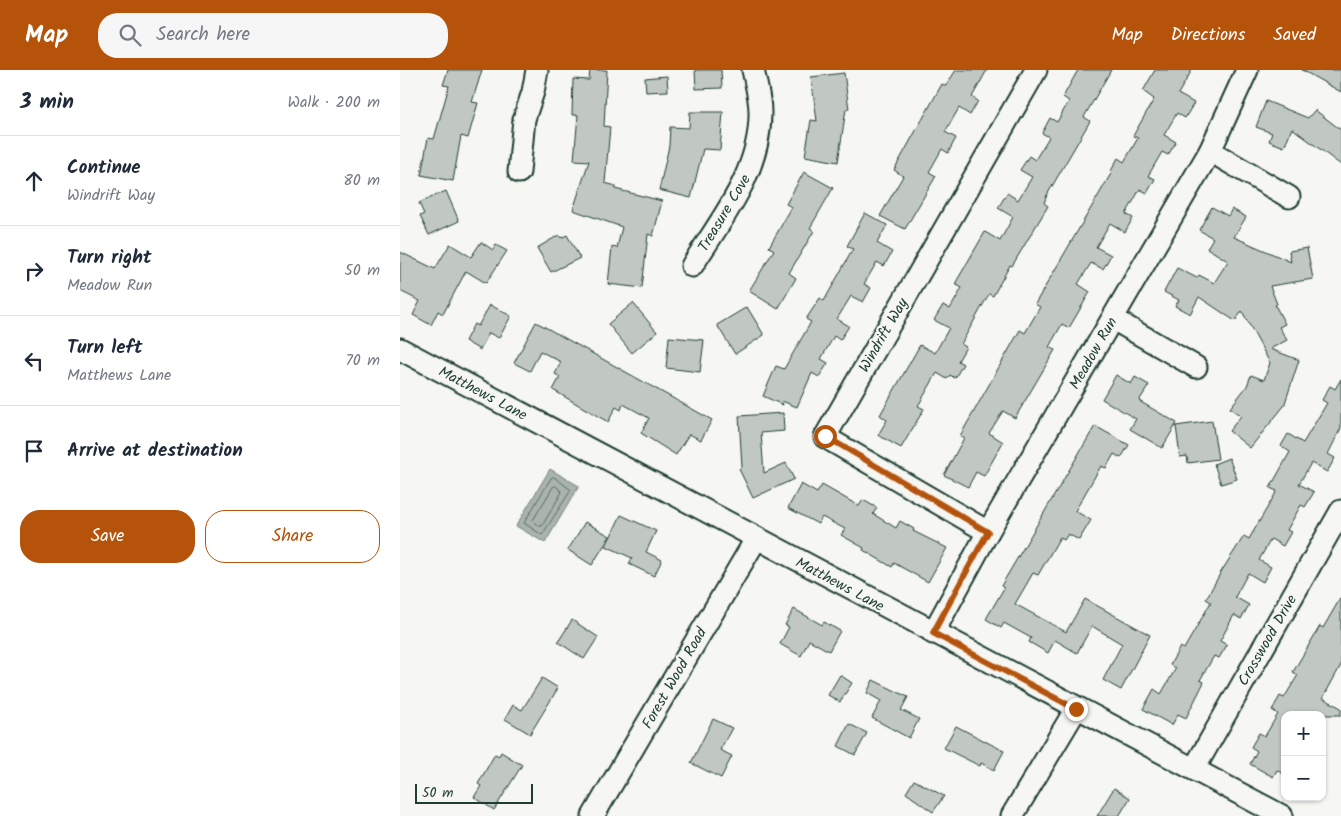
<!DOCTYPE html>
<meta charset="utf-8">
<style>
:root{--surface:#fff;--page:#f6f6f7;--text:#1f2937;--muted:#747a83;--line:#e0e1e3;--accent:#b45309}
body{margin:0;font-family:Kalam,sans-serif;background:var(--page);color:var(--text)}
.controls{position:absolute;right:15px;bottom:15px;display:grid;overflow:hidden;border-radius:10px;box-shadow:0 1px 4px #0004}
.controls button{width:45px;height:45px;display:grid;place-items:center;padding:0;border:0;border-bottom:1px solid var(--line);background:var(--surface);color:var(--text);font:25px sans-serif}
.scale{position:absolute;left:15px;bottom:12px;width:118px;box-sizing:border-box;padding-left:5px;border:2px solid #1f3d34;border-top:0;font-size:14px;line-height:18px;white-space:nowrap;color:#1f3d34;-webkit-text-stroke:4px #f6f6f2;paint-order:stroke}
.stop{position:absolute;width:15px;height:15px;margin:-11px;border:4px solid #b45309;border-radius:50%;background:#fff}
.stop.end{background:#b45309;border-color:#fff;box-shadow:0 1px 5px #0008}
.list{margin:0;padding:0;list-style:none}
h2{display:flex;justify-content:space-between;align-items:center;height:65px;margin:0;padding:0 20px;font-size:21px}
h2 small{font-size:16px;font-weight:400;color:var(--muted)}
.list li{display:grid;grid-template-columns:32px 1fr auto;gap:15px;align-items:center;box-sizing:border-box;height:90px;padding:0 20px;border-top:1px solid var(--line)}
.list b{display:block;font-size:19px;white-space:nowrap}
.list p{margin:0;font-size:16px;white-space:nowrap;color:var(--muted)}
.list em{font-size:16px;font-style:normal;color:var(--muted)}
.actions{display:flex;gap:10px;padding:15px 20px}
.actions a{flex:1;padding:11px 0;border:1px solid var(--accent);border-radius:20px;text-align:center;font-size:18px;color:var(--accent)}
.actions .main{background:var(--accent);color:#fff}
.icon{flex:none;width:28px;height:28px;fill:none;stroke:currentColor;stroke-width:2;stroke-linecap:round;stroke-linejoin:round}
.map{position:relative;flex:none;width:941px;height:746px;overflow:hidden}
header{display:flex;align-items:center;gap:30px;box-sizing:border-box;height:70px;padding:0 25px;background:var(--accent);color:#fff}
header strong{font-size:24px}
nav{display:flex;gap:28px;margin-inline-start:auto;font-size:18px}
.search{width:350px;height:45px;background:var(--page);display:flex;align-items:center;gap:12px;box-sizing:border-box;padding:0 18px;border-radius:20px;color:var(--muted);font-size:19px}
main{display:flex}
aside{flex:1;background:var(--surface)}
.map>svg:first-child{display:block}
.water{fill:#aab3ae;stroke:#72847d}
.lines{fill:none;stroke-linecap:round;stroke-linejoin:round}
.shore{stroke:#576c65;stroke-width:1}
.building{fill:#c1c8c3;stroke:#1f3d34}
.minor-casing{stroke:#1f3d34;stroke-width:25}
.minor{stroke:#f6f6f2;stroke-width:21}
.route{stroke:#b45309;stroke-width:6}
.labels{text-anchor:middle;stroke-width:4.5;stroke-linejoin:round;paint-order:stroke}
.street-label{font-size:15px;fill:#1f3d34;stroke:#f6f6f2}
</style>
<header>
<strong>Map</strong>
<div class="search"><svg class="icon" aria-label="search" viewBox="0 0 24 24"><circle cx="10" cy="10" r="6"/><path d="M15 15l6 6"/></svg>Search here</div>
<nav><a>Map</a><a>Directions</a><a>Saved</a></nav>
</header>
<main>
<aside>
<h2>3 min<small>Walk · 200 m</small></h2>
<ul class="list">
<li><svg class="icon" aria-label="ahead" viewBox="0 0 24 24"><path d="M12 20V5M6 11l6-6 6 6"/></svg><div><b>Continue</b><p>Windrift Way</p></div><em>80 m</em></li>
<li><svg class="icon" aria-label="right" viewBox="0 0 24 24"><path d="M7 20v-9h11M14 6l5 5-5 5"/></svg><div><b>Turn right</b><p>Meadow Run</p></div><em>50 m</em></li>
<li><svg class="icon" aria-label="left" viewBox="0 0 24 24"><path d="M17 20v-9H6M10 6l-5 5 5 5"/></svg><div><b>Turn left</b><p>Matthews Lane</p></div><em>70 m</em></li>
<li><svg class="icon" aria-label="arrive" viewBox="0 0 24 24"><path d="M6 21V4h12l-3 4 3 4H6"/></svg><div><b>Arrive at destination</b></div></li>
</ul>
<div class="actions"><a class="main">Save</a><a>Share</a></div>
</aside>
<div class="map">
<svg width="941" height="746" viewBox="0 0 941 746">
<rect width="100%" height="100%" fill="#f6f6f2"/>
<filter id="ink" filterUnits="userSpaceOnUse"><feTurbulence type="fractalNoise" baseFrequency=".02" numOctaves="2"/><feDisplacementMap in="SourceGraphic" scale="10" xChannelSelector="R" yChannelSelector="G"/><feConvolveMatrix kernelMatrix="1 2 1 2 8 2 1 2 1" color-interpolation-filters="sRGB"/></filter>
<g filter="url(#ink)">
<polygon class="water" points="150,399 179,416 145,473 116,456"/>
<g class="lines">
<g class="shore">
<polygon points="154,407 171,420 142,465 124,453 151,408"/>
<polygon points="156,416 162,422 142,456 139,456 133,450 153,417"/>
</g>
</g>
<g class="building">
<polygon points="48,0 82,0 72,32 78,33 68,68 61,66 53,111 21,105 28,68 34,69 49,16 43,15"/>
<polygon points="190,0 207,0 204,56 210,57 205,113 216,116 215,119 262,131 253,166 248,164 242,218 208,214 212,177 217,178 222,157 173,140 189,91 174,90 178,45 172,45 173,9 189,10"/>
<polygon points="295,0 321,0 322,18 296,19"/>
<polygon points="556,0 587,0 572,27 578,31 570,45 559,38 545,62 556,68 548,83 542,79 529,102 536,106 505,159 480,146 503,106 494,100 542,14 546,16"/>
<polygon points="678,0 711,0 684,47 690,51 647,125 644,133 648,136 612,196 610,195 593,226 589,224 561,274 566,277 558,291 563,294 555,308 550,305 547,309 537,303 518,336 524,339 501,378 478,365 487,350 480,345 520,275 535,283 549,258 534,250 543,235 550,239 562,218 555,214 585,162 600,171 613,147 598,138 607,123 618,130 632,107 620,100 629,86 635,90 649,67 642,63 650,48 657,52 669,31 663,27"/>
<polygon points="755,0 792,0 778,24 794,33 785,48 777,43 764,65 776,72 768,85 762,82 748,106 755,109 747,123 740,119 726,144 733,148 725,162 710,153 696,177 711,185 703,199 691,193 678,214 690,222 669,258 662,254 649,277 655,280 615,348 603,341 589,363 603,372 584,406 576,402 568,417 544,405 564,368 560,366 620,260 625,263 640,237 635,234 712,102 711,101 718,88 724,92 738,68 733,66 754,29 743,21"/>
<polygon points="902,0 941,0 941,22"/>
<polygon points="444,3 449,39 446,39 438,92 405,86 411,50 417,51 411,7"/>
<polygon points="267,6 268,21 246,22 245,8"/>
<polygon points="866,31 908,48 915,40 941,60 941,95 892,58 884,77 869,71 872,63 856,57"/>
<polygon points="290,42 323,42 320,80 303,79 291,128 259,120 269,76 270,57 289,58"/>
<polygon points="404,102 433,118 410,158 414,161 389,203 396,208 378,239 349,221 374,180 369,177 392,137 386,134"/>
<polygon points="46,121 59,151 29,165 20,146 24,144 19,133"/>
<polygon points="812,137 828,146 832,139 846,147 834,167 891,192 889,181 907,178 913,209 870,216 877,234 875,235 885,254 879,257 887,270 870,279 899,290 884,336 850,378 829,361 841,346 830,338 847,316 851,305 864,310 870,293 842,241 835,251 799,227 790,244 775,236 779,230 764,222 777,198 797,208 799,205 814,213 828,191 807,178 813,168 799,160"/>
<polygon points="465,143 487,155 477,173 492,182 484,196 477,192 464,214 471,218 463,232 451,226 437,249 449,256 440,270 434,266 421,289 428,293 419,307 412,303 397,337 382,331 383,335 363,326 376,296 384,299 411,252 406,249 420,228 424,231 453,179 447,176"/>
<polygon points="159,165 161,168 167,165 180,188 151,202 137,178"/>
<polygon points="81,172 93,180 96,175 107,181 86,213 66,201 43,244 38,241 31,255 13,245 20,231 0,221 0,182 35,199 50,174 71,187"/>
<polygon points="233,233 257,262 232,283 208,254"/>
<polygon points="90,235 111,246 99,268 89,263 80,280 65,271 74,254 78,256"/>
<polygon points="347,237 364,265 335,284 317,255"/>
<polygon points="136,252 312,350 301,370 289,364 276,385 241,363 249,348 223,334 221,340 216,337 208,352 153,320 160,307 155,304 161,292 140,281 130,301 114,293"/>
<polygon points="269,267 304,270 300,302 266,298"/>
<polygon points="716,305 731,314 735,307 749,315 739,331 777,353 762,378 730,359 736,349 702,329"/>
<polygon points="941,309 941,358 928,384 935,388 927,402 911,393 899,414 914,422 905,437 901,435 887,460 891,462 883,476 871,469 859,490 871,497 863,512 848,503 835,527 849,535 841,549 834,545 820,571 827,575 819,588 814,586 800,610 804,612 786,648 778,644 772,655 743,639 754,619 761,624 776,598 770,595 780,577 784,579 811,532 806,529 821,502 844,466 849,469 877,421 870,418 890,382 881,376 888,364 903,373 927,333 922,330 930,316 935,319"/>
<polygon points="383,343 384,361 361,363 364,403 386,393 394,409 353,428 339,399 342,397 339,346"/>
<polygon points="812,351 818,389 788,393 787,386 780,387 776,356"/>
<polygon points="695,356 729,375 721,388 714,384 706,398 701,396 675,441 691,450 679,470 668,464 664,470 660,467 638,505 633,503 615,534 666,562 685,529 750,565 721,620 703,610 722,574 692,556 677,583 655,570 648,583 629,572 631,568 604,553 601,558 586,549 604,518 601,516"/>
<polygon points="829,388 837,409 821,414 814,394"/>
<polygon points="401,414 417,423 422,415 459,436 463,430 477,438 473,444 496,458 500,451 514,459 513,461 547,478 528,512 494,493 492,497 463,480 464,478 441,465 445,459 422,447 418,454 388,438"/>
<polygon points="221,445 256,461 246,482 262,490 254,506 229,494 232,488 206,476"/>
<polygon points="185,452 210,466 192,495 168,480"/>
<polygon points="941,527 941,595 923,628 941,638 941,645 885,645 885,705 877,700 873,707 850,694 857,681 851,677 859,663 865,666 878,644 872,640 880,626 884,628 898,605 893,602 920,556 923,558"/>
<polygon points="394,539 422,555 424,552 440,561 429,581 409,570 401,586 380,574 389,557 385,555"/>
<polygon points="172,550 198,567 184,589 158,572"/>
<polygon points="440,605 452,613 440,632 428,625"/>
<polygon points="142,608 158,618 130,664 105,649 113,635 122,640"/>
<polygon points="473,610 508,627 501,640 519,649 509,668 472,648 481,631 467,623"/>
<polygon points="313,649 332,658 320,680 332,686 321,708 291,693"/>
<polygon points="449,654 467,663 455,685 438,676"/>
<polygon points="556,656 604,681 594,700 581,693 580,696 544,678"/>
<polygon points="101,682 122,695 94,740 74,727 81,716 78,714 95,684 99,686"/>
<polygon points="514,710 544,726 533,742 506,723"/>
<polygon points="714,718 730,728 719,746 697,746"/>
</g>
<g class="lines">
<g class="minor-casing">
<g id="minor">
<polyline points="810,81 889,127"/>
<polyline points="119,102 124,49 133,22 137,0"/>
<path d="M292,196c30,-48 69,-95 68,-154 0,-14 -4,-28 -7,-42"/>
<polyline points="713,249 796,297"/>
<polyline points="0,279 882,746"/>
<polyline points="588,462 425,367 636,0"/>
<polyline points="533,563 588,462 810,81 847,0"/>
<polyline points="794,699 941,441"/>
<polyline points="193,746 356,469"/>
<polyline points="612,746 676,639"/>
</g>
</g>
<use href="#minor" class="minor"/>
</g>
</g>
<g class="lines" filter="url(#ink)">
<polyline class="route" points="425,366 588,462 533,563 676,639"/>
</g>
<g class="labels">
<g class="street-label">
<text transform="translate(324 143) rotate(-59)" y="5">Treasure Cove</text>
<text transform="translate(483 265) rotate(-60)" y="5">Windrift Way</text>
<text transform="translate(693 283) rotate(-60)" y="5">Meadow Run</text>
<text transform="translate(83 323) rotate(28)" y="5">Matthews Lane</text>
<text transform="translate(440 514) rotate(28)" y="5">Matthews Lane</text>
<text transform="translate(867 570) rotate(-60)" y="5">Crosswood Drive</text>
<text transform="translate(274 608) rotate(-60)" y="5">Forest Wood Road</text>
</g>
</g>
</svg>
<div class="controls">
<button>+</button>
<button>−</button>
</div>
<div class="scale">50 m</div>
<div class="stop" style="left:425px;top:366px"></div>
<div class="stop end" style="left:676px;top:639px"></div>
</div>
</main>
